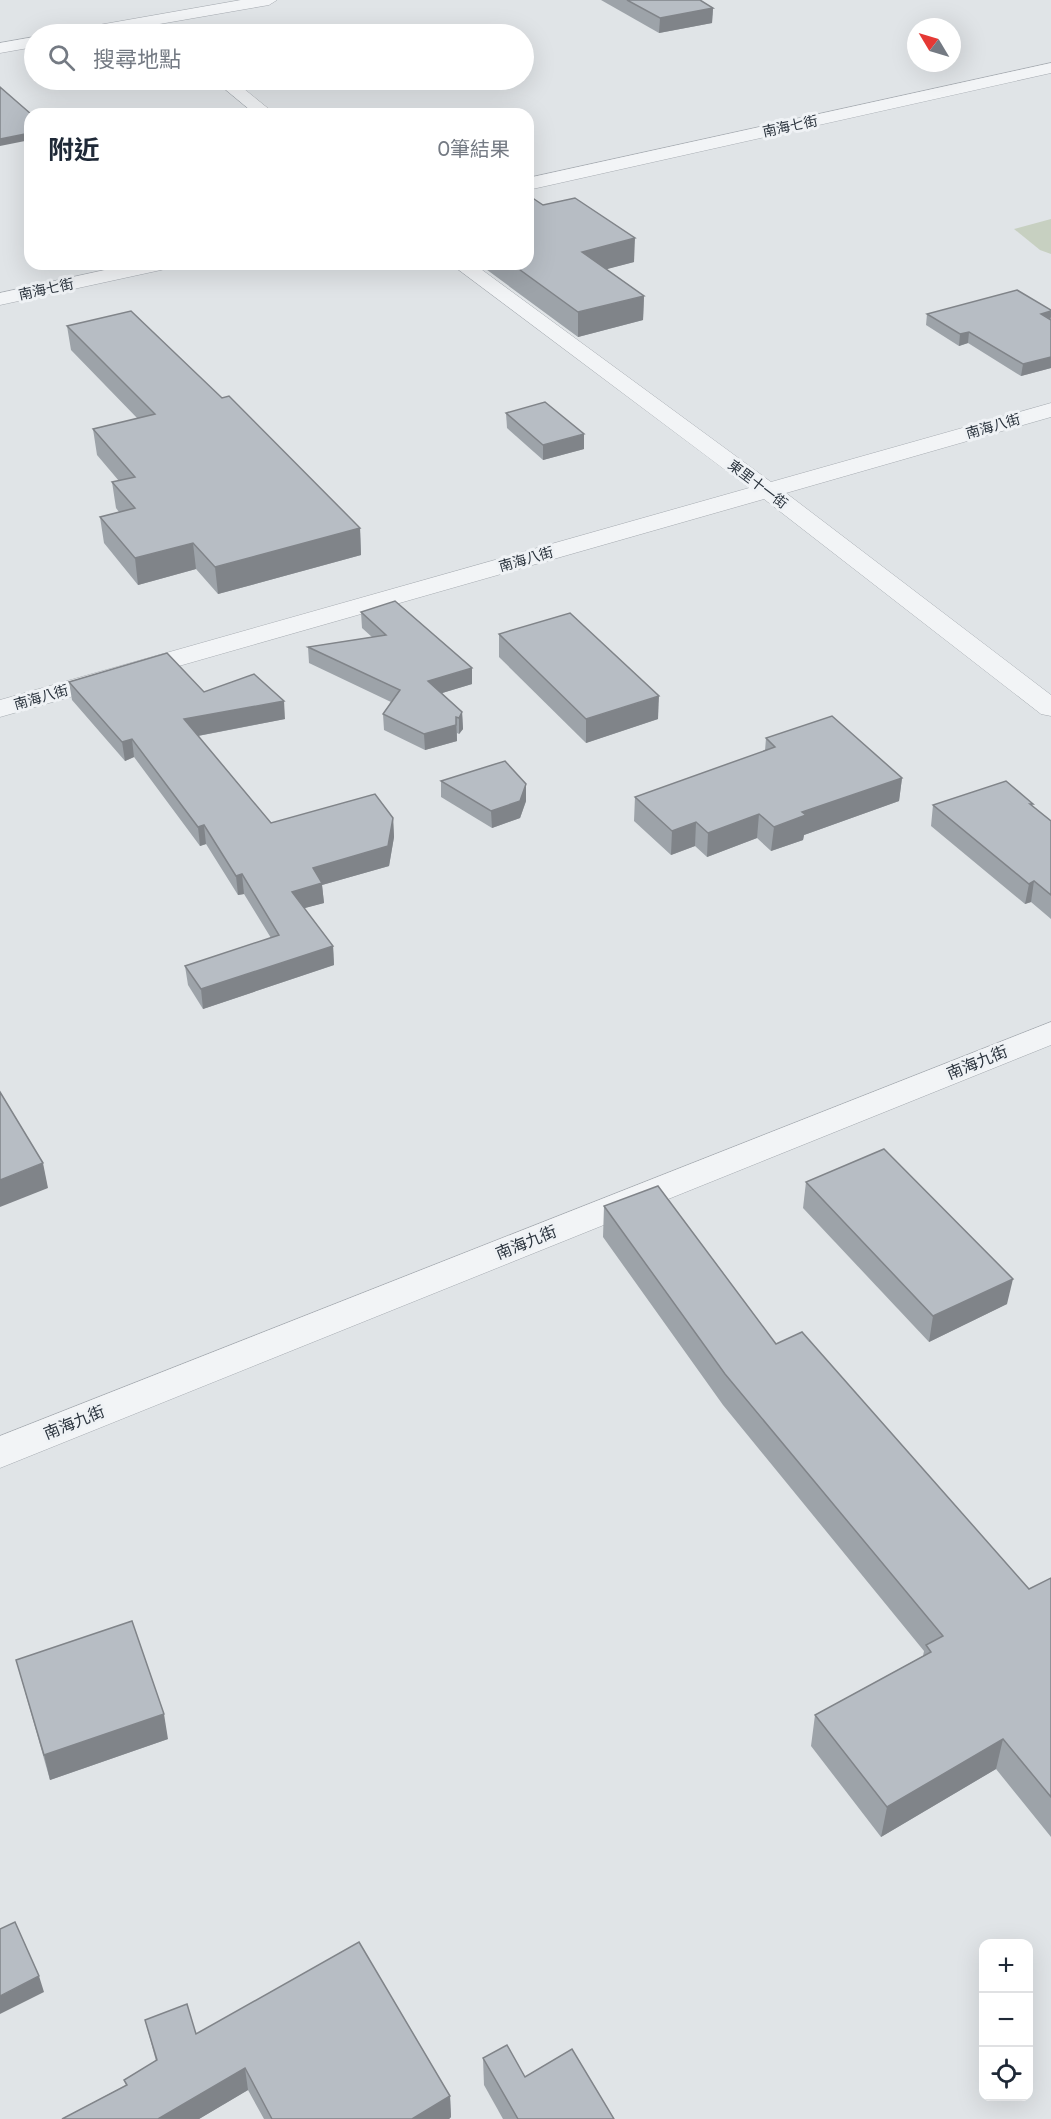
<!DOCTYPE html>
<html lang="zh-TW">
<meta charset="utf-8">
<style>
:root{--surface:#fff;--page:#f6f6f7;--text:#1f2937;--muted:#747a83;--line:#e0e1e3}
body{margin:0;font-family:"Varela Round","Noto Sans TC",sans-serif;background:var(--page);color:var(--text)}
.controls{position:absolute;right:18px;bottom:18px;display:grid;overflow:hidden;border-radius:12px;box-shadow:0 6px 24px #0002}
.controls button{width:54px;height:54px;display:grid;place-items:center;padding:0;border:0;border-bottom:2px solid var(--line);background:var(--surface);color:var(--text);font:30px sans-serif}
.compass{position:absolute;left:907px;top:18px;width:54px;height:54px;border-radius:50%;background:var(--surface);box-shadow:0 6px 24px #0002;rotate:308deg}
.list{margin:0;padding:0;list-style:none}
h2{display:flex;justify-content:space-between;align-items:center;height:78px;margin:0;padding:0 24px;font-size:26px}
h2 small{font-size:20px;font-weight:400;color:var(--muted)}
.icon{flex:none;width:33px;height:33px;fill:none;stroke:currentColor;stroke-width:2;stroke-linecap:round;stroke-linejoin:round}
.map{position:relative;flex:none;width:1051px;height:2119px;overflow:hidden}
.search{position:absolute;background:var(--surface);box-shadow:0 6px 24px #0002;left:24px;top:24px;width:510px;height:66px;display:flex;align-items:center;gap:15px;box-sizing:border-box;padding:0 21px;border-radius:33px;color:var(--muted);font-size:22px}
.panel{position:absolute;background:var(--surface);box-shadow:0 6px 24px #0002;left:24px;top:108px;width:510px;height:162px;border-radius:18px}
.map>svg:first-child{display:block}
.green{fill:#c7d0c1}
.lines{fill:none;stroke-linecap:round;stroke-linejoin:round}
.minor-casing{stroke:#a6abb1;stroke-width:1}
.minor{fill:#f2f4f6;fill-rule:evenodd}
.wall{fill:#9da3a9}
.shaded-wall{fill:#808489}
.building{fill:#b7bdc4;stroke:#808489;stroke-width:1.5}
.labels{text-anchor:middle;stroke-width:6;stroke-linejoin:round;paint-order:stroke}
.far-street-label{font-size:14px;fill:#2a333d;stroke:#eff2f5}
.street-label{font-size:16px;fill:#2a333d;stroke:#eff2f5}
</style>
<div class="map">
<svg width="1051" height="2119" viewBox="0 0 1051 2119">
<rect width="100%" height="100%" fill="#e0e4e7"/>
<polygon class="green" points="1051,219 1051,254 1040,250 1014,229"/>
<g class="lines">
<g class="minor-casing">
<g id="minor">
<polygon points="241,0 277,0 269,5 102,34 67,34 70,30 76,29"/>
<polygon points="34,37 34,47 0,53 0,43"/>
<polygon points="1051,63 1051,73 528,190 528,178"/>
<polygon points="214,80 233,80 275,114 255,114"/>
<polygon points="132,264 171,264 168,268 161,270 0,305 0,293"/>
<polygon points="451,264 474,264 771,482 1051,403 1051,417 786,493 1051,695 1051,716 1041,714 764,499 0,717 0,700 749,488"/>
<polygon points="1051,1022 1051,1045 0,1468 0,1436"/>
</g>
</g>
<use href="#minor" class="minor"/>
</g>
<g class="wall">
<polygon points="601,0 700,0 713,8 712,23 659,33"/>
<polygon points="543,205 634,262 606,269 644,296 643,320 578,337 479,264 528,264"/>
<polygon points="927,314 1051,320 1051,368 1021,376 968,343 959,346 926,325"/>
<polygon points="67,326 222,398 360,528 361,555 218,594 196,569 138,585 104,543 100,517 119,512 116,508 112,482 119,481 97,455 93,429 138,419 71,350"/>
<polygon points="506,413 584,449 543,460 507,428"/>
<polygon points="361,612 472,684 442,693 462,712 463,729 459,734 457,733 457,741 425,750 384,730 383,714 391,702 309,663 308,647 372,637 362,628"/>
<polygon points="499,634 658,719 586,743 499,657"/>
<polygon points="69,682 204,692 285,719 198,736 271,823 393,818 394,837 389,866 322,885 324,903 304,908 333,946 334,965 203,1009 188,985 185,966 271,938 244,894 238,895 206,844 200,846 134,757 125,761 72,700"/>
<polygon points="766,738 902,778 899,801 804,835 803,840 771,851 757,838 707,857 695,846 671,855 634,821 635,797 765,751"/>
<polygon points="441,781 526,801 520,818 492,828 441,797"/>
<polygon points="933,805 1032,806 1051,821 1051,919 1031,902 1025,904 931,826"/>
<polygon points="806,1182 1007,1304 929,1342 803,1208"/>
<polygon points="604,1206 776,1344 1029,1589 1051,1578 1051,1837 996,1769 881,1837 811,1746 815,1715 923,1656 924,1651 723,1405 603,1237"/>
<polygon points="16,1660 168,1739 50,1780"/>
<polygon points="145,2020 196,2034 450,2096 451,2117 449,2119 264,2119 248,2090 199,2119 62,2119 126,2085 124,2080 156,2061"/>
<polygon points="483,2058 525,2077 614,2119 503,2119 484,2085"/>
</g>
<g class="shaded-wall">
<polygon points="713,8 712,23 659,33 660,18"/>
<polygon points="30,133 30,140 0,146 0,139"/>
<polygon points="635,238 634,262 581,276 582,252"/>
<polygon points="644,296 643,320 578,337 578,312"/>
<polygon points="1051,311 1051,317 1050,322 1041,314"/>
<polygon points="969,332 968,343 959,346 960,334"/>
<polygon points="1051,357 1051,368 1021,376 1023,364"/>
<polygon points="584,434 584,449 543,460 543,445"/>
<polygon points="360,528 361,555 218,594 215,567"/>
<polygon points="193,543 196,569 138,585 135,558"/>
<polygon points="472,668 472,684 429,697 428,681"/>
<polygon points="659,696 658,719 586,743 586,719"/>
<polygon points="284,701 285,719 187,738 184,719"/>
<polygon points="462,712 463,729 459,734 459,718"/>
<polygon points="456,717 457,741 425,750 424,734"/>
<polygon points="132,739 134,757 125,761 122,742"/>
<polygon points="902,778 899,801 804,835 803,840 771,851 774,827 802,812"/>
<polygon points="526,784 526,801 520,818 492,828 491,811"/>
<polygon points="759,814 757,838 707,857 708,833"/>
<polygon points="393,818 394,837 389,866 322,885 324,903 294,911 292,892 313,868"/>
<polygon points="696,822 695,846 671,855 672,831"/>
<polygon points="204,825 206,844 200,846 198,827"/>
<polygon points="242,874 244,894 238,895 236,876"/>
<polygon points="1034,881 1031,902 1025,904 1029,884"/>
<polygon points="333,946 334,965 203,1009 201,989"/>
<polygon points="43,1163 48,1188 0,1207 0,1180"/>
<polygon points="1013,1279 1007,1304 929,1342 933,1316"/>
<polygon points="164,1714 168,1739 50,1780 44,1755"/>
<polygon points="1003,1739 996,1769 881,1837 887,1807"/>
<polygon points="39,1976 44,1992 0,2014 0,1996"/>
<polygon points="245,2068 248,2090 199,2119 158,2119"/>
<polygon points="450,2096 451,2117 449,2119 412,2119"/>
</g>
<g class="building">
<polygon points="627,0 700,0 713,8 660,18"/>
<polygon points="0,87 31,114 30,133 0,139"/>
<polygon points="575,198 635,238 582,252 644,296 578,312 512,264 528,264 528,201 534,199 543,205"/>
<polygon points="1017,290 1051,310 1051,311 1041,314 1051,320 1051,357 1023,364 969,332 960,334 927,314"/>
<polygon points="131,311 222,398 229,396 360,528 215,567 193,543 135,558 100,517 135,508 112,482 135,477 93,429 155,414 67,326"/>
<polygon points="545,402 584,434 543,445 506,413"/>
<polygon points="395,601 472,668 428,681 462,712 459,718 456,717 456,725 424,734 383,714 400,690 308,647 386,635 361,612"/>
<polygon points="570,613 659,696 586,719 499,634"/>
<polygon points="167,653 204,692 254,674 284,701 184,719 271,823 375,794 393,818 388,846 313,868 322,883 292,892 333,946 201,989 185,966 279,935 242,874 236,876 204,825 198,827 132,739 122,742 69,682"/>
<polygon points="832,716 902,778 802,812 806,815 774,827 759,814 708,833 696,822 672,831 635,797 775,747 766,738"/>
<polygon points="505,761 526,784 520,801 491,811 441,781"/>
<polygon points="1006,781 1033,804 1030,804 1051,821 1051,895 1034,881 1029,884 933,805"/>
<polygon points="0,1092 43,1163 0,1180"/>
<polygon points="884,1149 1013,1279 933,1316 806,1182"/>
<polygon points="658,1186 776,1344 802,1332 1029,1589 1051,1578 1051,1797 1003,1739 887,1807 815,1715 931,1652 926,1645 943,1636 725,1374 604,1206"/>
<polygon points="132,1621 164,1714 44,1755 16,1660"/>
<polygon points="15,1922 39,1976 0,1996 0,1929"/>
<polygon points="359,1942 450,2096 412,2119 272,2119 245,2068 158,2119 62,2119 127,2085 124,2080 157,2060 145,2020 187,2004 196,2034"/>
<polygon points="507,2045 525,2077 572,2049 614,2119 518,2119 483,2058"/>
</g>
<g class="labels">
<g class="far-street-label">
<text transform="translate(790 126) rotate(-12)" y="5">南海七街</text>
<text transform="translate(46 289) rotate(-12)" y="5">南海七街</text>
<text transform="translate(993 426) rotate(-16)" y="5">南海八街</text>
<text transform="translate(758 484) rotate(37)" y="5">東里十一街</text>
<text transform="translate(526 559) rotate(-16)" y="5">南海八街</text>
<text transform="translate(41 697) rotate(-16)" y="5">南海八街</text>
</g>
<g class="street-label">
<text transform="translate(977 1062) rotate(-22)" y="6">南海九街</text>
<text transform="translate(526 1242) rotate(-22)" y="6">南海九街</text>
<text transform="translate(74 1422) rotate(-22)" y="6">南海九街</text>
</g>
</g>
</svg>
<div class="controls">
<button>+</button>
<button>−</button>
<button><svg class="icon" aria-label="locate" viewBox="0 0 24 24"><circle cx="12" cy="12" r="6"/><path d="M12 2v4M12 18v4M2 12h4M18 12h4"/></svg></button>
</div>
<svg class="compass" viewBox="-18 -18 36 36"><path d="M0-13l5 13h-10z" fill="#e53935"/><path d="M0 13l5-13h-10z" fill="#747a83"/></svg>
<div class="search"><svg class="icon" aria-label="search" viewBox="0 0 24 24"><circle cx="10" cy="10" r="6"/><path d="M15 15l6 6"/></svg>搜尋地點</div>
<section class="panel">
<h2>附近<small>0筆結果</small></h2>
<ul class="list">
</ul>
</section>
</div>
